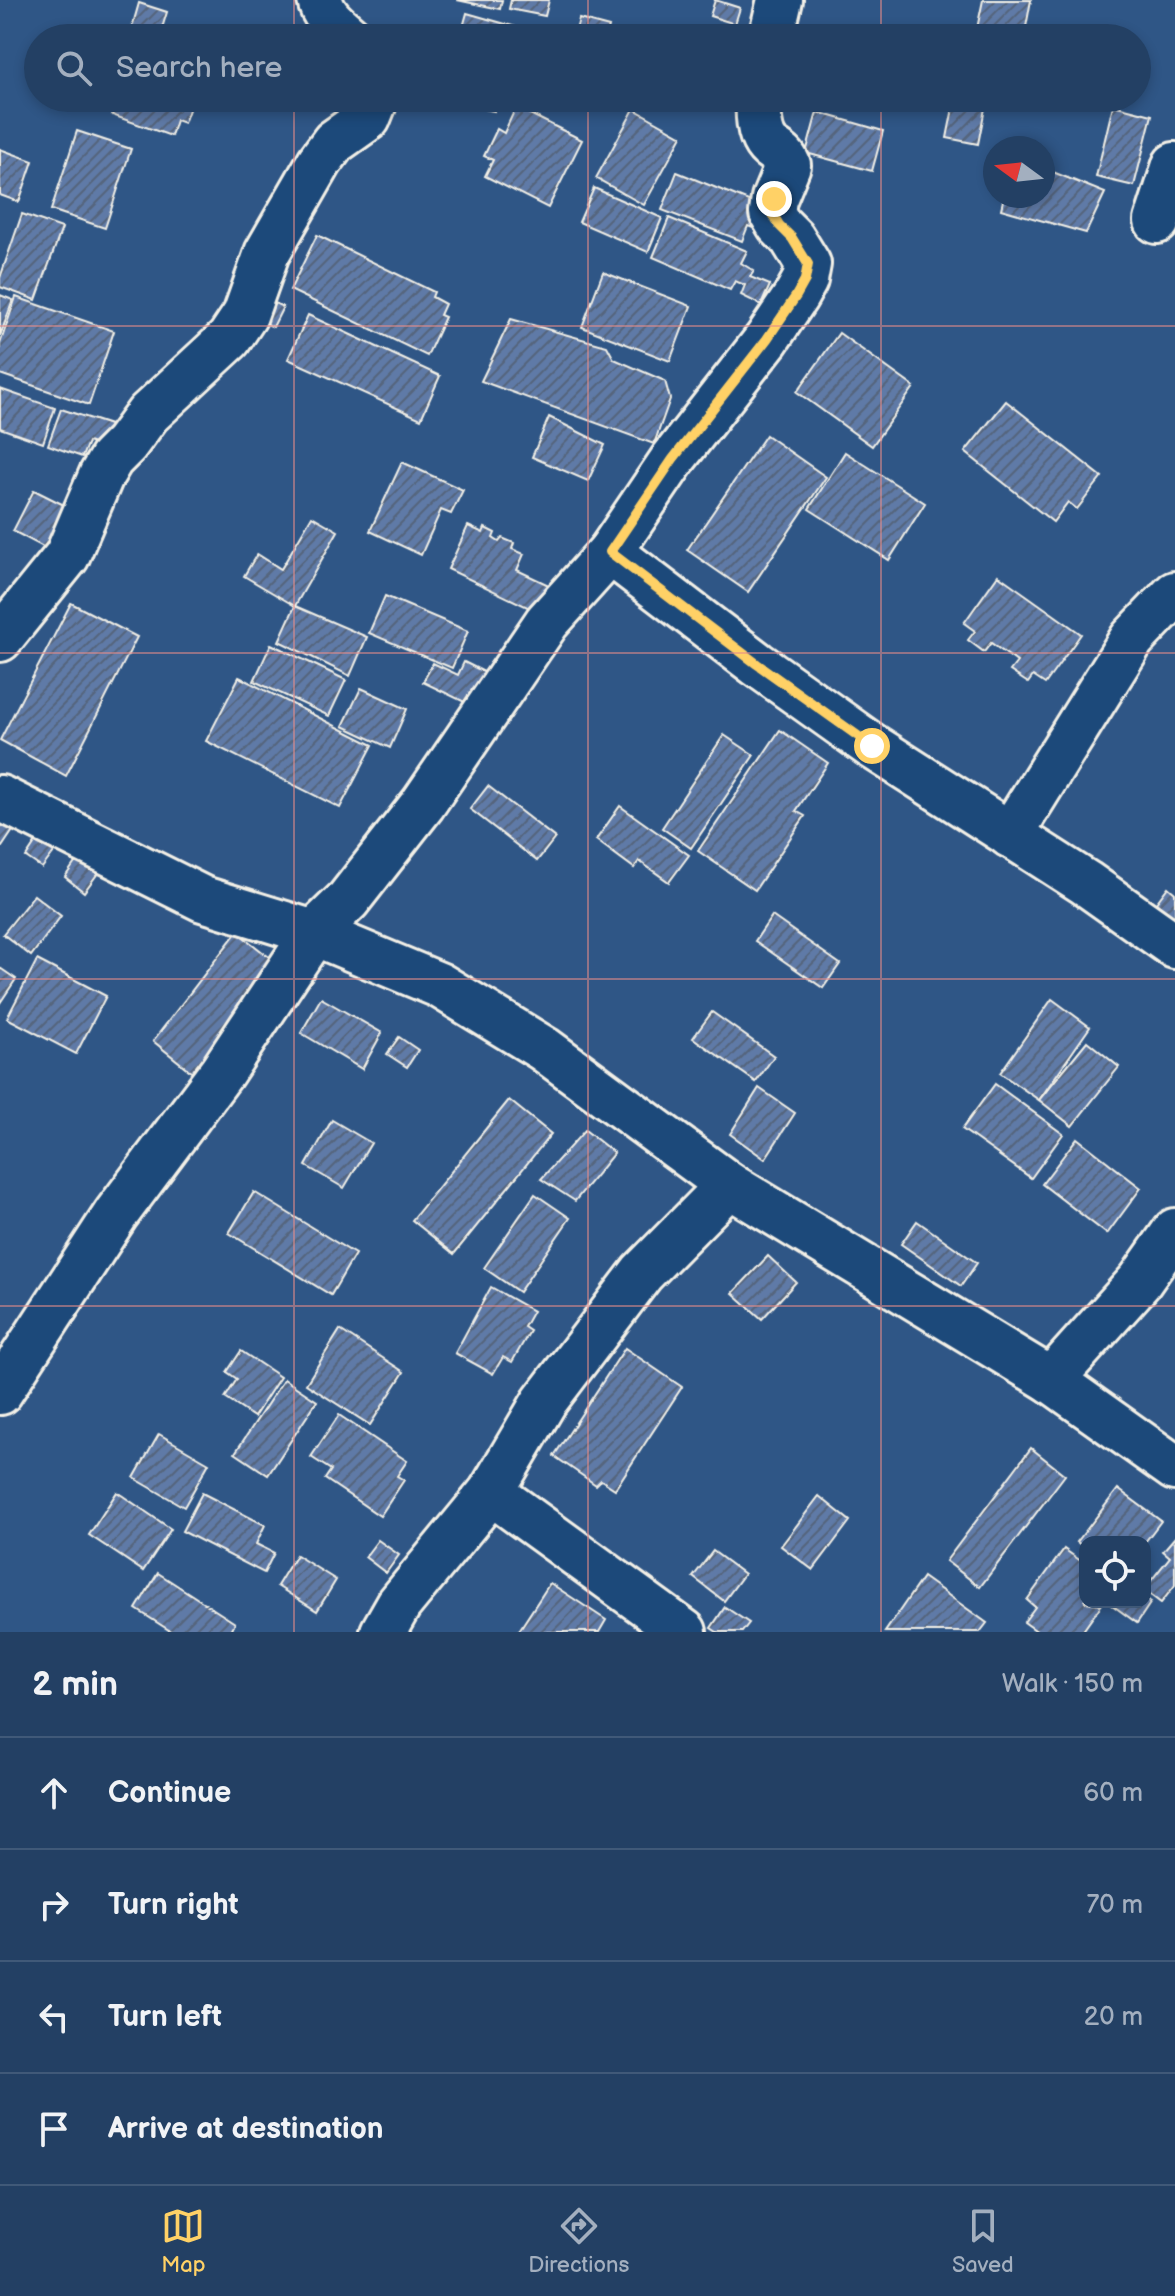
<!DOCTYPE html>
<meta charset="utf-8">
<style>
:root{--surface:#234064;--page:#2f4b6d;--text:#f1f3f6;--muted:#a3afbf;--line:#405978;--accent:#ffd166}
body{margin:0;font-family:"Balsamiq Sans",sans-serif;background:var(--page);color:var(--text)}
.controls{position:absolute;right:24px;bottom:24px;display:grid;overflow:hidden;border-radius:16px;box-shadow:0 4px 12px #0003}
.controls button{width:72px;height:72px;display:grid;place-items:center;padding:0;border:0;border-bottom:2px solid var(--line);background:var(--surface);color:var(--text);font:40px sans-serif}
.compass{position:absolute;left:983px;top:136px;width:72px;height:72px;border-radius:50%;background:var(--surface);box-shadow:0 4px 12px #0003;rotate:285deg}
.stop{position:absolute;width:24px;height:24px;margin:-18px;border:6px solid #ffd166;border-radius:50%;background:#fff}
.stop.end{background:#ffd166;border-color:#fff;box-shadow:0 2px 8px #0008}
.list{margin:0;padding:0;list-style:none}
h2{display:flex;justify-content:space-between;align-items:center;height:104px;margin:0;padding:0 32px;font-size:34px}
h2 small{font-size:26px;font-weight:400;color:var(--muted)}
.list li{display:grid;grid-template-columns:52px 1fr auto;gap:24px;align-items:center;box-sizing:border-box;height:112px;padding:0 32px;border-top:2px solid var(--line)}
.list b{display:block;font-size:30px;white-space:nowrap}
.list em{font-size:26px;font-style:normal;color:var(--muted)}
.icon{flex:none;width:44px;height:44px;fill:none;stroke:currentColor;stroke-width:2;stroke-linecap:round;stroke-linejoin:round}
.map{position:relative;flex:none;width:1175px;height:1632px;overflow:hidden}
.search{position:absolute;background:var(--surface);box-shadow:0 4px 12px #0003;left:24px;right:24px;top:24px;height:88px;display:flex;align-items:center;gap:20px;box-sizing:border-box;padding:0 28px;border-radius:44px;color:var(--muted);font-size:30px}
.sheet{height:552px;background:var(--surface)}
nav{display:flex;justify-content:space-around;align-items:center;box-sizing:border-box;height:112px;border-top:2px solid var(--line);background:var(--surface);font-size:22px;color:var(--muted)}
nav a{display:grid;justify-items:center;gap:4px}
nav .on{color:var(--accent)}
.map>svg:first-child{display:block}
.building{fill:url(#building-hatch);stroke:#f4f1e8;stroke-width:2}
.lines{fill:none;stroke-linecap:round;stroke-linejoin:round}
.minor-casing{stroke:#f4f1e8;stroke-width:50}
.minor{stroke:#1f4a7a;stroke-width:44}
.route{stroke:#ffd166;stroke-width:10}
.grid{fill:none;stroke:#e58c88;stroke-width:2;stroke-opacity:0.55}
</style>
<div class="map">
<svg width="1175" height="1632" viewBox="0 0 1175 1632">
<defs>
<pattern id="building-hatch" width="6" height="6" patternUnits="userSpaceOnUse" patternTransform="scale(2)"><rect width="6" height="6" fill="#5e7aa7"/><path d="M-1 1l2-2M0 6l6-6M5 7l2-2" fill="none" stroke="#55647b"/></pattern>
</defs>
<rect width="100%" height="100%" fill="#2f5686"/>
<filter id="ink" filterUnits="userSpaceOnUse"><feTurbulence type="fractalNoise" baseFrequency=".0125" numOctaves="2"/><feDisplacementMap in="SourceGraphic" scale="16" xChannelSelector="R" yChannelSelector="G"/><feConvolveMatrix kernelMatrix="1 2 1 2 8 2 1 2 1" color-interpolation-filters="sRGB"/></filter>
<g filter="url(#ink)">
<g class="building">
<polygon points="457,0 502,0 500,9"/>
<polygon points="511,0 549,0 545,16 509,9"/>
<polygon points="715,0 740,8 735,24 710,16"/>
<polygon points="983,0 1031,0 1024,38 975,38"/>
<polygon points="139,3 167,12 159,38 129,38"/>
<polygon points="467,13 523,29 521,38 460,38"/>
<polygon points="579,19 609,27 606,38 574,38"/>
<polygon points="527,29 565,38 525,38"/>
<polygon points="838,30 874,38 836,38"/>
<polygon points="118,98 183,98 182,101 191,104 184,123 176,120 171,136 112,115"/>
<polygon points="432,98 496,98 494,111"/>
<polygon points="681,98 713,98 711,105"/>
<polygon points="914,98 948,98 946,105"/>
<polygon points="955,98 987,98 978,144 947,138"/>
<polygon points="1113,105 1152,115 1134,186 1096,177"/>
<polygon points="516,107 582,140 548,208 485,176 493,160 484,156 497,129 504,133"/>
<polygon points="634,109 682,136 644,205 596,178"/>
<polygon points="817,112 883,131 872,171 806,153"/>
<polygon points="77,131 131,149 105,228 51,210"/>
<polygon points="0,149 33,161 19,202 0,195"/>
<polygon points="1043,168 1105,193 1086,233 1001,209 1004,196 1043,196"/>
<polygon points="677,172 766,208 758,230 748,226 742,241 662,210"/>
<polygon points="594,188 662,218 648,252 579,222"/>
<polygon points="22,214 62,228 36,300 0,287 0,278"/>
<polygon points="669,218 747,251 741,263 754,271 750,277 770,285 761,305 741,295 745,285 735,281 730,290 653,257"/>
<polygon points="317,235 434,292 432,297 445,304 440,315 445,317 427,356 290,290"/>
<polygon points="603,272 691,306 670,361 582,327"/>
<polygon points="0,295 13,300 0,336"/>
<polygon points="260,296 283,307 273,327 251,316"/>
<polygon points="16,297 114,331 89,405 0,374 0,344"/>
<polygon points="308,315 440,376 421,419 288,359"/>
<polygon points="511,319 607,346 614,359 665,381 670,399 654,444 481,381"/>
<polygon points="839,333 914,387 872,446 797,392"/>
<polygon points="0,389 55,408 43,443 0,428"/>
<polygon points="1006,401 1102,477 1077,509 1068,502 1053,522 965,452"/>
<polygon points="61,409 110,425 102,447 88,442 82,457 48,445"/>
<polygon points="549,417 605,445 588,481 532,457"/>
<polygon points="766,435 826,477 748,592 687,550"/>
<polygon points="845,452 925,503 889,560 809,509"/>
<polygon points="402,462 463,490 451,514 441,510 421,555 370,531"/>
<polygon points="34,490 66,506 45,548 13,531"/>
<polygon points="312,516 338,531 295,606 244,576 257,554 281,569"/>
<polygon points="468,526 483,533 485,528 495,533 493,538 499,542 502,538 514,543 512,549 524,554 517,570 555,588 542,614 448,569"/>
<polygon points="998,575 1081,634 1045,684 1033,676 1028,683 1010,671 1017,662 991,643 984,652 968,640 975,631 964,623"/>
<polygon points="385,596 468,631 452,668 369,633"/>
<polygon points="71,603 137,637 66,776 0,740"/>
<polygon points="295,606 367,637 350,676 279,641"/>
<polygon points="271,644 346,680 329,716 254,681"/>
<polygon points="464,662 494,677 479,709 423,682 433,663 458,675"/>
<polygon points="239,677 373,745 340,808 206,741"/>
<polygon points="361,688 407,709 390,748 343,726"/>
<polygon points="780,730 828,763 796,811 805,816 755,890 698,851"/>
<polygon points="724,735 754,755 691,848 662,828"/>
<polygon points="488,786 555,838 537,861 470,809"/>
<polygon points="620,806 689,855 669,882 639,861 634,868 596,840"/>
<polygon points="0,820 14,829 2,847 0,846"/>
<polygon points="40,836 57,848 42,868 26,857"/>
<polygon points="84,850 104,865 84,892 65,877"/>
<polygon points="1168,887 1175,893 1175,919 1156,903"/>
<polygon points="34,895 61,916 31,956 3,934"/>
<polygon points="772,916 840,964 823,988 755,941"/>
<polygon points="237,932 278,964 194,1074 153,1041"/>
<polygon points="37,960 106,996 76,1054 7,1018"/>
<polygon points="0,968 16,979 0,1003"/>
<polygon points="321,998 382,1033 362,1069 301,1033"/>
<polygon points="1052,999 1090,1027 1039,1100 1000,1073"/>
<polygon points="712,1012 774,1056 756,1082 693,1038"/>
<polygon points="399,1037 418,1050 407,1067 387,1054"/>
<polygon points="1087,1041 1119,1067 1072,1126 1039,1100"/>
<polygon points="995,1084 1063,1134 1031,1178 962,1129"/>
<polygon points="759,1088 795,1113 765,1159 730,1134"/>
<polygon points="509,1100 551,1134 454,1254 412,1220"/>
<polygon points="332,1120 371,1143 344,1188 306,1166"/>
<polygon points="585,1130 614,1153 575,1201 541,1179"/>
<polygon points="1077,1138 1141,1188 1107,1234 1042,1184"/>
<polygon points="254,1192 355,1254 331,1295 229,1233"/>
<polygon points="535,1194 570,1218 519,1292 484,1268"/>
<polygon points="917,1221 977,1263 961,1286 901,1244"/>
<polygon points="768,1256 796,1282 762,1319 733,1293"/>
<polygon points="491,1287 533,1311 524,1327 530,1331 512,1362 503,1357 493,1374 455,1353"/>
<polygon points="340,1330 404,1372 370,1425 306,1384"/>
<polygon points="625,1348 682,1387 615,1489 601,1480 596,1485 554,1456"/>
<polygon points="241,1351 280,1377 254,1417 225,1398 237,1379 227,1372"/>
<polygon points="284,1379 317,1401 268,1475 235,1453"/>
<polygon points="339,1415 407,1461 397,1476 404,1480 380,1516 325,1479 331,1470 311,1457"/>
<polygon points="159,1434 209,1463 184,1507 134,1478"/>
<polygon points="1031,1448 1065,1475 980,1587 946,1561"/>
<polygon points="1118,1489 1161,1521 1145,1542 1085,1542 1085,1548 1077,1542"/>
<polygon points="117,1492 171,1529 143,1571 89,1535"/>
<polygon points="202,1493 265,1525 256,1544 274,1553 264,1573 182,1531"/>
<polygon points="819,1496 850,1521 813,1570 781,1546"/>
<polygon points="1175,1537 1175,1585 1161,1603 1145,1591 1145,1588 1170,1557 1163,1551"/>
<polygon points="378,1540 399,1555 386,1573 365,1557"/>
<polygon points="1064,1549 1085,1564 1085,1602 1102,1604 1082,1632 1038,1632 1024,1622 1035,1607 1027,1600"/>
<polygon points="713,1551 744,1574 724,1601 693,1577"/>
<polygon points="296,1555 336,1580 317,1611 277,1586"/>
<polygon points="158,1573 235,1623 230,1632 172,1632 136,1609"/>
<polygon points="923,1577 987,1623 980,1632 885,1632"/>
<polygon points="550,1583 606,1620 599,1632 518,1632"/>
<polygon points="1145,1598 1151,1602 1137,1623 1108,1602 1145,1602"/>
<polygon points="725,1607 749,1623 742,1632 717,1632 711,1628"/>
</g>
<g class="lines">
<g class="minor-casing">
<g id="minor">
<path d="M320,0c3,17 18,27 30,38"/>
<polyline points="771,38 780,0"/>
<polyline points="1157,221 1175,165"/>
<polyline points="610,552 757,664 872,746 1086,883 1175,946"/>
<polyline points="0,639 67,556 101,476 111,459 126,444 148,414 229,339 245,315 267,253 320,161 334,142 368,118 376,98"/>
<polyline points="0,798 203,899 314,933 439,985 544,1049 729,1185 1051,1380 1175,1468"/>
<polyline points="1010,835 1132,639 1175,594"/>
<polyline points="1051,1380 1140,1281 1175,1231"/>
<path d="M0,1392l116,-178 106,-142 92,-139 34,-33 75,-96 124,-182 63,-70 63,-93 94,-120 29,-43 9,-16 3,-16 -16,-26 -13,-13 -7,-12 2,-14 14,-34c-4,-10 -9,-11 -18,-18 -12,-10 -12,-34 -11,-49"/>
<polyline points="491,1492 684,1632"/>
<polyline points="383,1632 399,1604 491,1492 544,1402 642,1273 729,1185"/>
</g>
</g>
<use href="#minor" class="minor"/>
</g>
</g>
<g class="lines" filter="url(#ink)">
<polyline class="route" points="774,199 772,213 779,225 792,238 808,264 805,280 796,296 767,339 673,459 610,552 757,664 872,746"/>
</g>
<path class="grid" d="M294,0v38M588,0v38M881,0v38M294,98v1534M588,98v1534M881,98v1534M0,326h1175M0,653h1175M0,979h1175M0,1306h1175"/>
</svg>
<div class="controls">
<button><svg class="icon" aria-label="locate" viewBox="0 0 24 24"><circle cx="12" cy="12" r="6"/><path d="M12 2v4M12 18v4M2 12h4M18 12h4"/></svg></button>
</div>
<svg class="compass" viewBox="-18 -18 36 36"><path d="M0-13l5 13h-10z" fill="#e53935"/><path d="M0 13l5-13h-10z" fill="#a3afbf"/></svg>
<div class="stop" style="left:872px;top:746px"></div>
<div class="stop end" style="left:774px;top:199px"></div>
<div class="search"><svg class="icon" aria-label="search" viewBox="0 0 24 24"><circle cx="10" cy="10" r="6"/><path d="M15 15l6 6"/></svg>Search here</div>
</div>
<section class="sheet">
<h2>2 min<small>Walk · 150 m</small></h2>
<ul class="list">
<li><svg class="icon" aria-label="ahead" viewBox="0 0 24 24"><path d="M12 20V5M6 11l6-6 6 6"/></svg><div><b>Continue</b></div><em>60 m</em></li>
<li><svg class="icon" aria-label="right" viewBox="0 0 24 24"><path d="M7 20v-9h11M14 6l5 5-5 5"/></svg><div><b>Turn right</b></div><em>70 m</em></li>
<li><svg class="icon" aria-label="left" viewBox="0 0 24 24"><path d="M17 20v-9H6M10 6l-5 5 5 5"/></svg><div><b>Turn left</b></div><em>20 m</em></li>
<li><svg class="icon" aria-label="arrive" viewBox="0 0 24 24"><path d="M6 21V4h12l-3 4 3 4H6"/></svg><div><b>Arrive at destination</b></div></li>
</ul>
</section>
<nav>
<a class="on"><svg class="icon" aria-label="map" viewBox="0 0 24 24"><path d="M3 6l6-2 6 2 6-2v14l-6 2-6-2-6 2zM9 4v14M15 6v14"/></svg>Map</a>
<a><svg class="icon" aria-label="directions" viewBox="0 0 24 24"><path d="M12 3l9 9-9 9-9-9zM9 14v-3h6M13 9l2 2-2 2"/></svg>Directions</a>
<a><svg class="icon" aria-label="saved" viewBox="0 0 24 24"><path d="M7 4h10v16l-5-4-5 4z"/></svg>Saved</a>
</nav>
